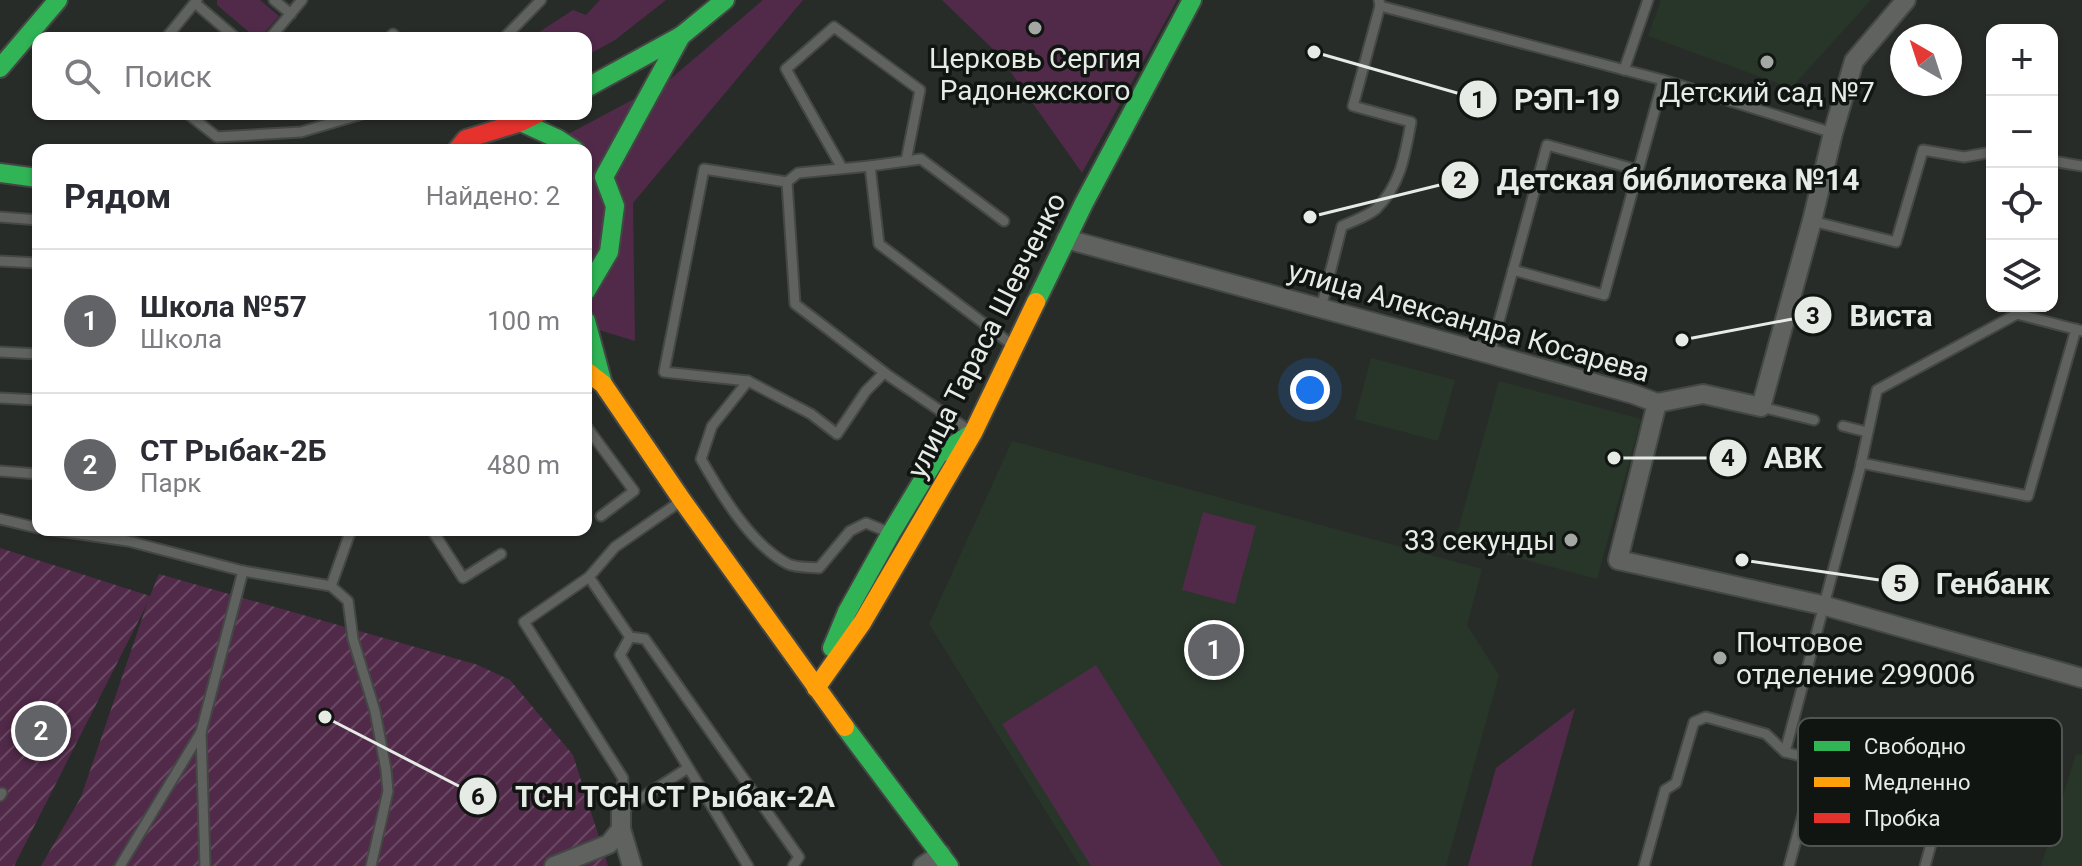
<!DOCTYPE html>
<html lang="ru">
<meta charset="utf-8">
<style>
:root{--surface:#fff;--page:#f7f7f7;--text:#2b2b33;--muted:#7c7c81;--line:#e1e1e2;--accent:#616366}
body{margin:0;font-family:Roboto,sans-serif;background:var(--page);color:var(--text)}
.controls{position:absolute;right:24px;top:24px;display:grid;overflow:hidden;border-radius:16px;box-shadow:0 2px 6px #0004}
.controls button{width:72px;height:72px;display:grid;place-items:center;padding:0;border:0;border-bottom:2px solid var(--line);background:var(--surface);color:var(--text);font:40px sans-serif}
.compass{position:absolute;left:1890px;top:24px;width:72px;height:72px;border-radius:50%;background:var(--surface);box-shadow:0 2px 6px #0004;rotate:321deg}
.you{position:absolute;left:1310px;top:390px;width:28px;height:28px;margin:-20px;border:6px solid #fff;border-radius:50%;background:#1a73e8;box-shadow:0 0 0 12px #1a73e833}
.badge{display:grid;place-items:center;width:52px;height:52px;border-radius:50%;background:var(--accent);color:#fff;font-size:26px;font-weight:700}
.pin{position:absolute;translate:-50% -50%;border:4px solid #fff;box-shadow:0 2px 8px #0006}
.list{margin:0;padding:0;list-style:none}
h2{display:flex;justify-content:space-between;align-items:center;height:104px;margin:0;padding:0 32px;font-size:34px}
h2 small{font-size:26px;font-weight:400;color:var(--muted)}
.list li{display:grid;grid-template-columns:52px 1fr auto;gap:24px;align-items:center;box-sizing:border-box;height:144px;padding:0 32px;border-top:2px solid var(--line)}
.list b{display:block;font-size:30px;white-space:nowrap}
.list p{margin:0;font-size:26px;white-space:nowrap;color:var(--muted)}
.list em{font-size:26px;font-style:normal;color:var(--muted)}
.icon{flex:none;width:44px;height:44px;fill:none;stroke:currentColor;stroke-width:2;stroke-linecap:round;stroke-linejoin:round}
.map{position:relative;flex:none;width:2082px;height:866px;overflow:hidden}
.search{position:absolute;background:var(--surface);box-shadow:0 2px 6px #0004;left:32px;top:32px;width:560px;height:88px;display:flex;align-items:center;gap:20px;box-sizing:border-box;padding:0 28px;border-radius:16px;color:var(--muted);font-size:30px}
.panel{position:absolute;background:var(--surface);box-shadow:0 2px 6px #0004;left:32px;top:144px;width:560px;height:392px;border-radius:16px}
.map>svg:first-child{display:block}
.built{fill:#283529}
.green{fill:#512a49}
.garden{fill:url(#garden-furrows)}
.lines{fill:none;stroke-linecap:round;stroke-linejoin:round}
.lane-casing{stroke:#444844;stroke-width:13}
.street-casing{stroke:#444844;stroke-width:22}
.fast-casing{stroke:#444844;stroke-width:22}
.slow-casing{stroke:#444844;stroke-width:22}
.jam-casing{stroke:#444844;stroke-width:22}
.lane{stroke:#5f625f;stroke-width:9}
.street{stroke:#5f625f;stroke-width:18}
.fast{stroke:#30b455;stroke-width:18}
.slow{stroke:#ff9f0a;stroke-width:18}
.jam{stroke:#e5322d;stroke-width:18}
.poi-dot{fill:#a4a8a4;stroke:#111512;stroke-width:3}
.labels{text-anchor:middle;stroke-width:7;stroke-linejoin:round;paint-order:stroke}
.poi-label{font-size:28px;fill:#e6ebe6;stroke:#111512}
.street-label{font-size:28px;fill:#e6ebe6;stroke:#111512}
.key{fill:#111512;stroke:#515552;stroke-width:2}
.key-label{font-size:22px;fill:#e6ebe6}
.leader{fill:none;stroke:#e6ebe6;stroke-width:3}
.callout-dot{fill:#e6ebe6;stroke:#111512;stroke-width:3}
.mark-label{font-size:24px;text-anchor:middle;font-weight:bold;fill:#111}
.callout-label{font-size:30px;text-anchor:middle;font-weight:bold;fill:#e6ebe6;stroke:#111512;stroke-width:7;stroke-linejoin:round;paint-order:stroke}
</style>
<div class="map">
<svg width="2082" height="866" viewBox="0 0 2082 866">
<defs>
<pattern id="garden-furrows" width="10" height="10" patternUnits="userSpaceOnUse" patternTransform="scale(2)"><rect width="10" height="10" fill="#512a49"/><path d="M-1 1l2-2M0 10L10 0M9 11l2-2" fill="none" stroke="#6a4963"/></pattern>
</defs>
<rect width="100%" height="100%" fill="#282c28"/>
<g class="built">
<polygon points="1661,0 1871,0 1791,88 1648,36"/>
<polygon points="1371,358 1455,380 1438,441 1355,419"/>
<polygon points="1499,381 1641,419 1597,579 1455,541"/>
<polygon points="1012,441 1482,569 1467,625 1499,675 1446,866 1080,866 929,624"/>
<polygon points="2076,754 2082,755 2082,866 2041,866"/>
</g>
<g class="green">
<polygon points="217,0 260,0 279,16 260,38 256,38 217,5"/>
<polygon points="600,0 666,0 615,40 586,56 586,38 530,38 573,10 586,15"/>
<polygon points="763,0 803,0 633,203 635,341 586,326 586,150 538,150 668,81"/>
<polygon points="942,0 1177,0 1082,173 998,54"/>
<polygon points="1203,512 1256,526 1235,604 1182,590"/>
<polygon points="1096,665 1222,866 1091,866 1002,724"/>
<polygon points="1575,708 1531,866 1468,866 1496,768"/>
</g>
<polygon class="garden" points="0,548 150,596 159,574 478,665 510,680 573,755 608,866 41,866 81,797 147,604 14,866 0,866"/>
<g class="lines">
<g class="lane-casing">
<g id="lane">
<polyline points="274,0 291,14"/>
<polyline points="195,3 236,38"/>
<polyline points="1380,6 1663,80 1833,133"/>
<polyline points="166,38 197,0"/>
<polyline points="270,38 302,0"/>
<polyline points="389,38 393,34 397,38"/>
<polyline points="504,38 541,0"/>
<polyline points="1624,70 1648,0"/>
<polyline points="188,114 217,137 301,132 362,114"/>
<polyline points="2052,161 2082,166"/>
<polyline points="870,166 921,159 1004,221"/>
<polyline points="842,168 786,69 834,27 920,90 906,161"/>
<polyline points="0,217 38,220"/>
<polyline points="1812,221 1896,242 1923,150 1964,157 1992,152"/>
<polyline points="0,261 38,263"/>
<polyline points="1513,270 1547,145 1638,170"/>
<path d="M1321,308l21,-82c11,-5 26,-10 34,-17 25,-24 29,-55 35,-87l-58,-16 27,-100 -1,-6"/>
<polyline points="0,352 38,354"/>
<polyline points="1490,354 1513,270 1604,295 1663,80"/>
<path d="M884,373l-18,18 -29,43 -26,-20 -63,-33 -36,45 -11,33c20,35 50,86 87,105 9,4 22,3 31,4l31,-37 16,-8 22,9"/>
<polyline points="748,381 664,372 704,169 787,182"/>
<polyline points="0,398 38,400"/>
<polyline points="1761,407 1814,420"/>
<polyline points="586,426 634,491 601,516"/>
<polyline points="1843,426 1867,432"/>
<polyline points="970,431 889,376 795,304 787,182 798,173 870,166 879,244 1011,344"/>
<polyline points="1861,463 2028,496 2076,329"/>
<polyline points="0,471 38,474"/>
<polyline points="0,519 38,528"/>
<polyline points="52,530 128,541 243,571 331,586 348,601 353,639 375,711 386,770 388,791 371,866"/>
<polyline points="432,530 463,578 501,554"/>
<polyline points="589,577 630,637 645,639 799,857 793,866"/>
<polyline points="331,586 351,530"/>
<polyline points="630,637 620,655 748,866"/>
<polyline points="1785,752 1860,469 1877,390 2017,314 2082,331"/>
<polyline points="0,796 2,793"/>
<polyline points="621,811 623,778 524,622 589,577 615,547 681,501"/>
<polyline points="621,811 688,768"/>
<polyline points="120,866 201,732"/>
<polyline points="205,866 201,732 243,571"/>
<polyline points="1644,866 1665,790 1676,783 1694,722 1706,717 1766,734 1785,752 1930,789 1942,804 1925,866"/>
<polyline points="1789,866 1818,759"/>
</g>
</g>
<g class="street-casing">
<g id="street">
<polyline points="1066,239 1490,354 1633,394 1657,403 1618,560 1822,605 2082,678"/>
<polyline points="1657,403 1703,394 1761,407 1812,221 1833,133 1854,61 1906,0"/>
<polyline points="621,811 621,829 632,866"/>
<polyline points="554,866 609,844 621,829"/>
<polyline points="923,866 941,854"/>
</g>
</g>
<g class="fast-casing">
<g id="fast">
<polyline points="0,68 58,0"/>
<polyline points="586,88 681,36 725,0"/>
<polyline points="521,122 558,139 575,150"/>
<polyline points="0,173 38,178"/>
<polyline points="586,291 609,252 615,206 604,177 681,36"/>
<polyline points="1036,302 1084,203 1192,0"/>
<polyline points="586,321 603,384"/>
<polyline points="832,648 847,612 891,533 938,455 969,435"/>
<polyline points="845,727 949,866"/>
</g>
</g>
<g class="slow-casing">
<g id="slow">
<polyline points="586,371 603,384 682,500 845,727"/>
<polyline points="816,688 862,623 973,433 1036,302"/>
</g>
</g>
<g class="jam-casing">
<polyline id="jam" points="457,150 466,139 521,122 537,114"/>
</g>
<use href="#lane" class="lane"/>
<use href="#street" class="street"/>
<use href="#fast" class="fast"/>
<use href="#slow" class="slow"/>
<use href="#jam" class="jam"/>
</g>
<g class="poi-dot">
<circle cx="1035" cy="28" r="8"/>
<circle cx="1767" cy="62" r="8"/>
<circle cx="1571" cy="540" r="8"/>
<circle cx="1720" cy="658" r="8"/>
</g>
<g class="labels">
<g class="poi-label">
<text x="1035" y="68">Церковь Сергия<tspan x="1035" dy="32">Радонежского</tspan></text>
<text x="1767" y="102">Детский сад №7</text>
<text x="1555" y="550" text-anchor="end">33 секунды</text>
<text x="1736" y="652" text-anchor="start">Почтовое<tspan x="1736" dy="32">отделение 299006</tspan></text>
</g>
<g class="street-label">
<text transform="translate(1469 321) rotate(16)" y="10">улица Александра Косарева</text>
<text transform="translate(986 335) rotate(-63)" y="10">улица Тараса Шевченко</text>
</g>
</g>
<rect x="1798" y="718" width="264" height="128" rx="12" class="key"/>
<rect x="1814" y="741" width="36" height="10" fill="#30b455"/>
<rect x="1814" y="777" width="36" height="10" fill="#ff9f0a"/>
<rect x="1814" y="813" width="36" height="10" fill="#e5322d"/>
<g class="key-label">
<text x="1864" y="754">Свободно</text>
<text x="1864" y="790">Медленно</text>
<text x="1864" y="826">Пробка</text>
</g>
<path class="leader" d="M1314 52L1478 99M1310 217L1460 180M1682 340L1813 315M1614 458L1728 458M1742 560L1900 583M325 717L478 796"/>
<g class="callout-dot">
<circle cx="1314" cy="52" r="8"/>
<circle cx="1310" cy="217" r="8"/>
<circle cx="1682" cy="340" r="8"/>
<circle cx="1614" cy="458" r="8"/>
<circle cx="1742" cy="560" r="8"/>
<circle cx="325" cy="717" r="8"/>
<circle cx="1478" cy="99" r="20"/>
<circle cx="1460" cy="180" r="20"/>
<circle cx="1813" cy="315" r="20"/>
<circle cx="1728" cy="458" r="20"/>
<circle cx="1900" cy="583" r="20"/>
<circle cx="478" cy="796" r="20"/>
</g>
<g class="mark-label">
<text x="1478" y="108">1</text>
<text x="1460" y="188">2</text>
<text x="1813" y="324">3</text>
<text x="1728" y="466">4</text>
<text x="1900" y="592">5</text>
<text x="478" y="805">6</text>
</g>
<g class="callout-label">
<text x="1567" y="110">РЭП-19</text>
<text x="1678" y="190">Детская библиотека №14</text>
<text x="1891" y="326">Виста</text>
<text x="1793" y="468">АВК</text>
<text x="1993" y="594">Генбанк</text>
<text x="675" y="807">ТСН ТСН СТ Рыбак-2А</text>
</g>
</svg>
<div class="controls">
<button>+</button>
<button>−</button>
<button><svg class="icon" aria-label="locate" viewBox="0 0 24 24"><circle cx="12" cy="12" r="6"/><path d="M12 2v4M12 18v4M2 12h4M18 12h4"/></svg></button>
<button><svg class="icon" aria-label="layers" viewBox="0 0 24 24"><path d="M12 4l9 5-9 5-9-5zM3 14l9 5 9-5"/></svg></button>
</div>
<svg class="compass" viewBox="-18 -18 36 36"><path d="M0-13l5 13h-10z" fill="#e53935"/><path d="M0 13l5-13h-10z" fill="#7c7c81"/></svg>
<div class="you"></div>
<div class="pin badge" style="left:1214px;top:650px">1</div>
<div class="pin badge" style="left:41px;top:731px">2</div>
<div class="search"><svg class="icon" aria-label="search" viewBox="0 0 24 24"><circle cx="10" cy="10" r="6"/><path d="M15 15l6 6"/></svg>Поиск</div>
<section class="panel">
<h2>Рядом<small>Найдено: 2</small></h2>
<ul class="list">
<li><span class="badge">1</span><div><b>Школа №57</b><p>Школа</p></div><em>100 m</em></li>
<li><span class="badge">2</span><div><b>СТ Рыбак-2Б</b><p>Парк</p></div><em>480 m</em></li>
</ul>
</section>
</div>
